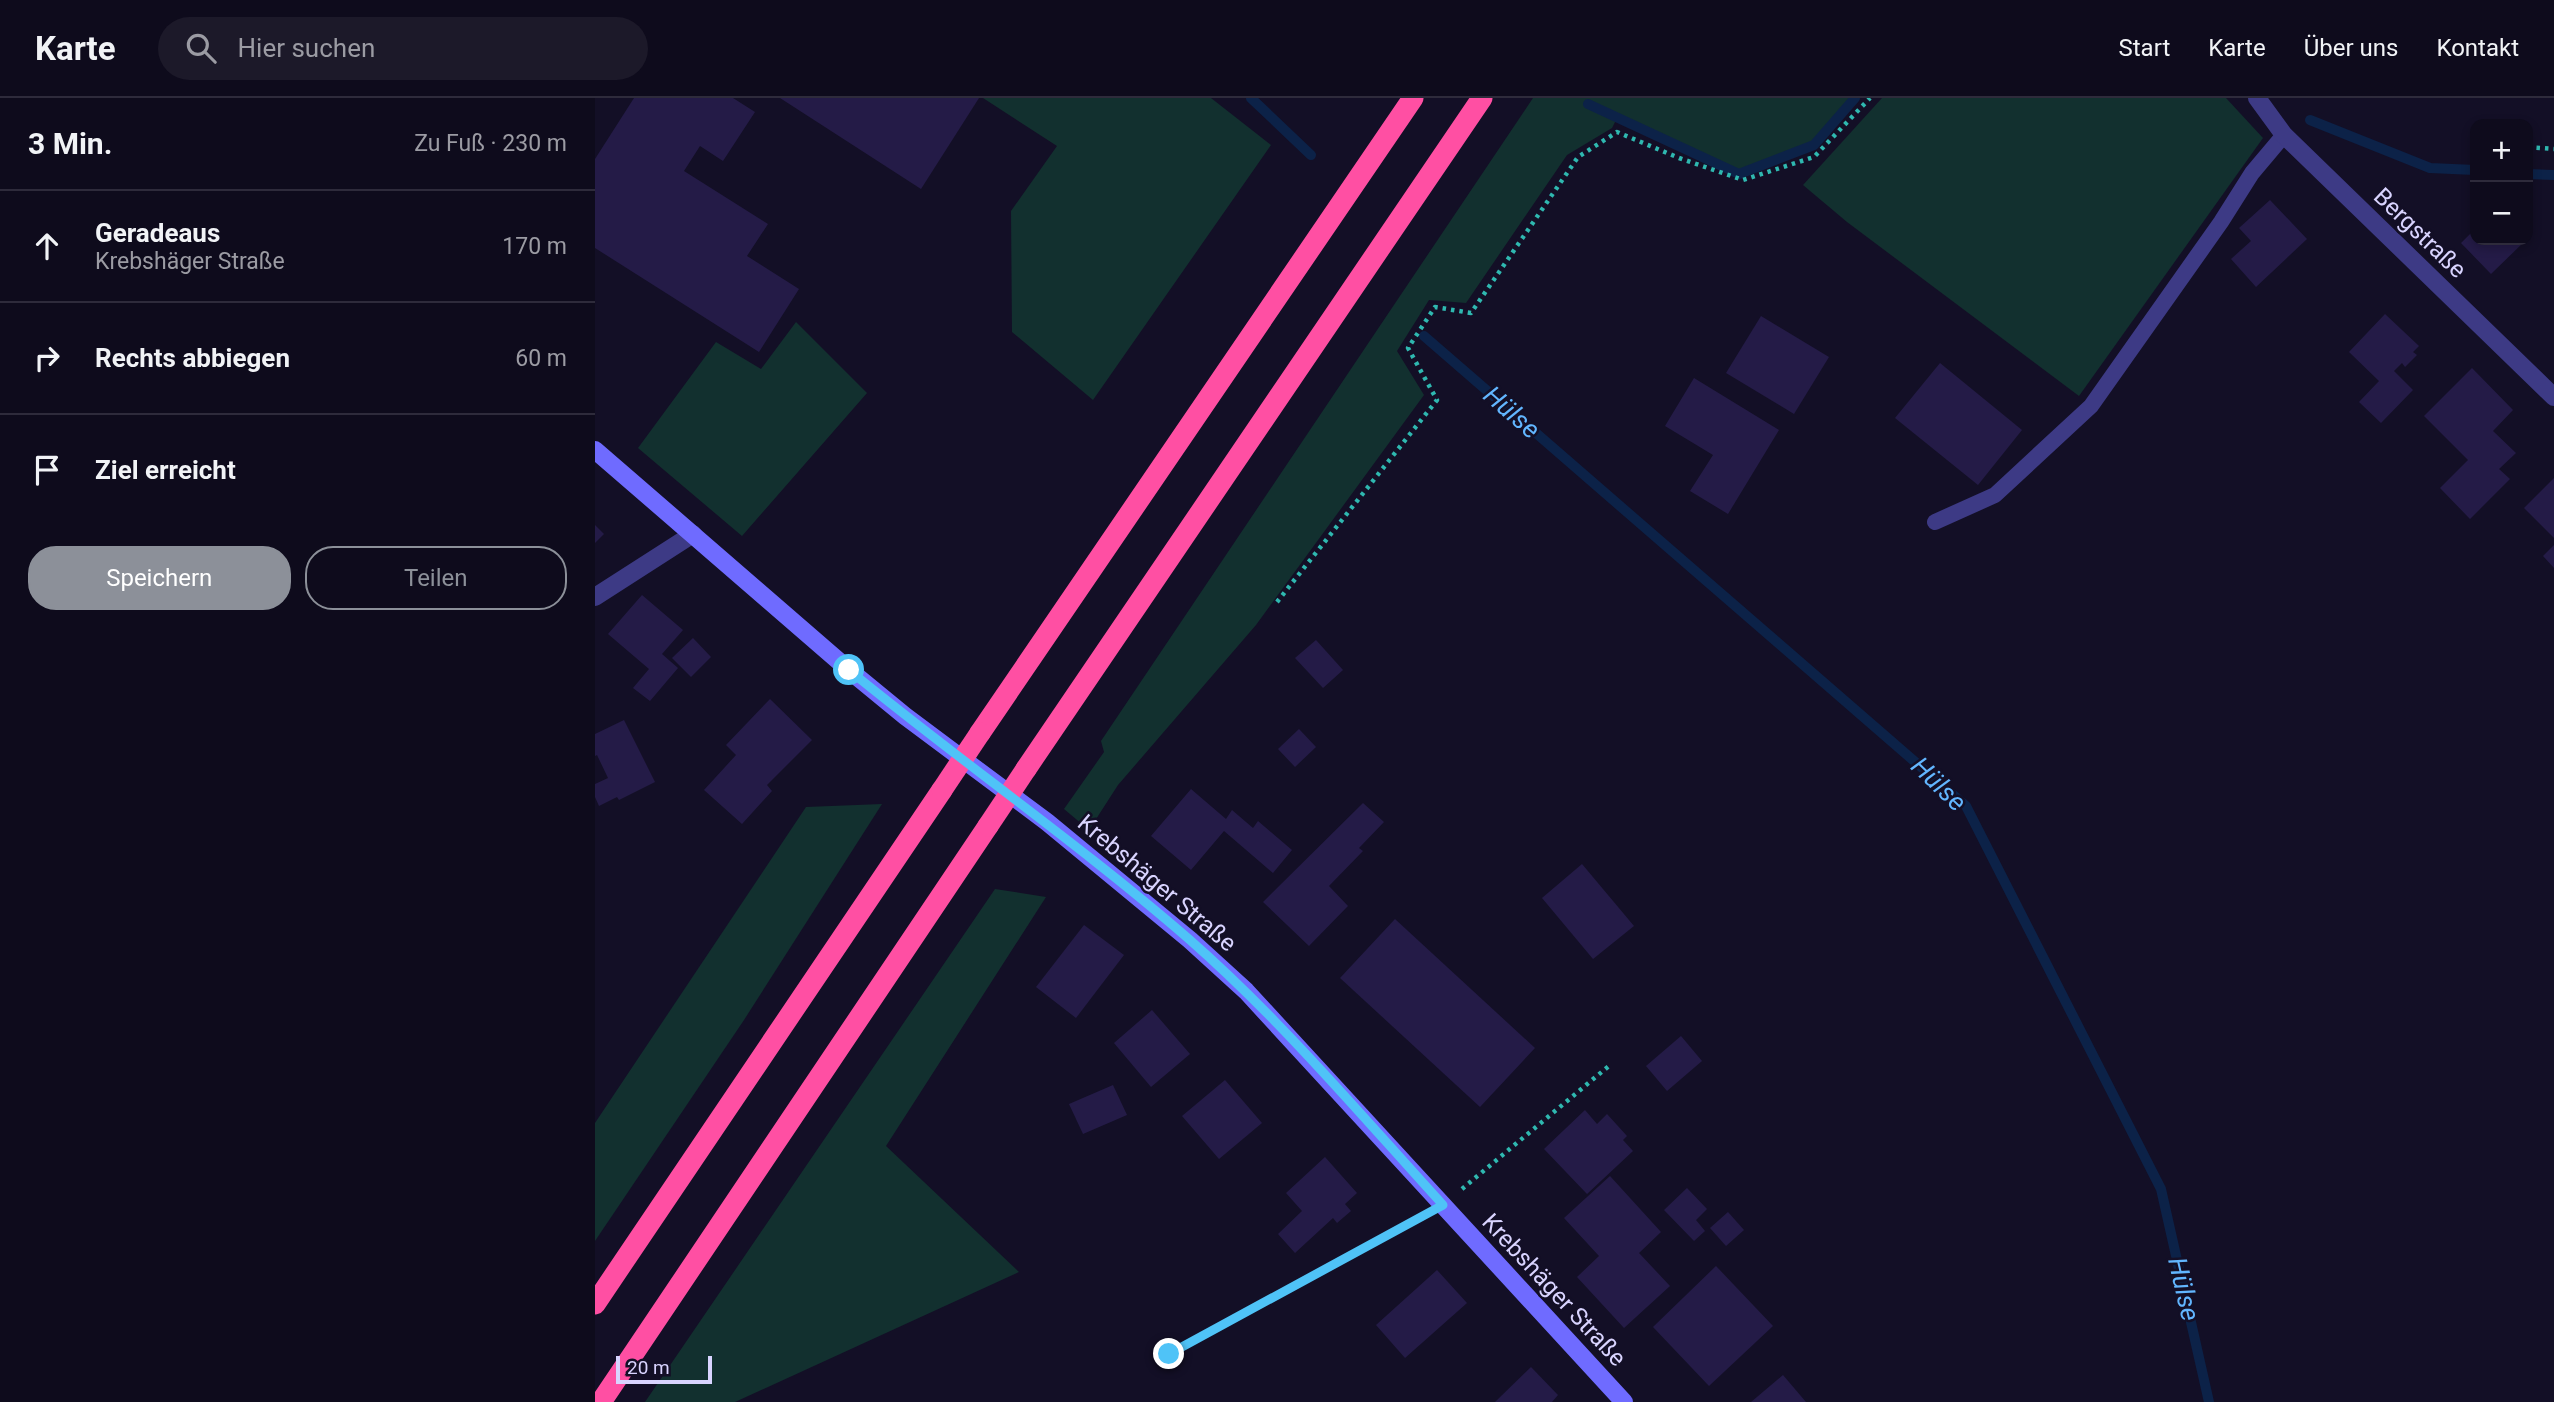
<!DOCTYPE html>
<html lang="de">
<meta charset="utf-8">
<style>
:root{--surface:#0e0b1c;--page:#1c1929;--text:#f1f3f6;--muted:#9b9ba3;--line:#2e2b3b;--accent:#8c9099}
body{margin:0;font-family:Roboto,sans-serif;background:var(--page);color:var(--text)}
.controls{position:absolute;right:21px;top:21px;display:grid;overflow:hidden;border-radius:14px;box-shadow:0 4px 10px #0003}
.controls button{width:63px;height:63px;display:grid;place-items:center;padding:0;border:0;border-bottom:2px solid var(--line);background:var(--surface);color:var(--text);font:35px sans-serif}
.scale{position:absolute;left:21px;bottom:18px;width:96px;box-sizing:border-box;padding-left:7px;border:4px solid #d9d4ff;border-top:0;font-size:19px;line-height:24px;white-space:nowrap;color:#d9d4ff;-webkit-text-stroke:5px #130f26;paint-order:stroke}
.stop{position:absolute;width:21px;height:21px;margin:-16px;border:5px solid #4fc3f7;border-radius:50%;background:#fff}
.stop.end{background:#4fc3f7;border-color:#fff;box-shadow:0 2px 7px #0008}
.list{margin:0;padding:0;list-style:none}
h2{display:flex;justify-content:space-between;align-items:center;height:91px;margin:0;padding:0 28px;font-size:30px}
h2 small{font-size:23px;font-weight:400;color:var(--muted)}
.list li{display:grid;grid-template-columns:46px 1fr auto;gap:21px;align-items:center;box-sizing:border-box;height:112px;padding:0 28px;border-top:2px solid var(--line)}
.list b{display:block;font-size:26px;white-space:nowrap}
.list p{margin:0;font-size:23px;white-space:nowrap;color:var(--muted)}
.list em{font-size:23px;font-style:normal;color:var(--muted)}
.actions{display:flex;gap:14px;padding:21px 28px}
.actions a{flex:1;padding:16px 0;border:2px solid var(--accent);border-radius:28px;text-align:center;font-size:24px;color:var(--accent)}
.actions .main{background:var(--accent);color:#fff}
.icon{flex:none;width:38px;height:38px;fill:none;stroke:currentColor;stroke-width:2;stroke-linecap:round;stroke-linejoin:round}
.map{position:relative;flex:none;width:1959px;height:1304px;overflow:hidden}
header{display:flex;align-items:center;gap:42px;box-sizing:border-box;height:98px;padding:0 35px;background:var(--surface);border-bottom:2px solid var(--line)}
header strong{font-size:33px}
nav{display:flex;gap:38px;margin-inline-start:auto;font-size:24px}
.search{width:490px;height:63px;background:var(--page);display:flex;align-items:center;gap:18px;box-sizing:border-box;padding:0 24px;border-radius:38px;color:var(--muted);font-size:26px}
main{display:flex}
aside{flex:1;background:var(--surface)}
.map>svg:first-child{display:block}
.green{fill:#12302f}
.lines{fill:none;stroke-linecap:round;stroke-linejoin:round}
.stream{stroke:#0c2248;stroke-width:10}
.building{fill:#241b47}
.path{stroke:#2fb8b0;stroke-width:4.5;stroke-dasharray:3.5 5;stroke-linecap:butt}
.lane{stroke:#3d3a85;stroke-width:16}
.street{stroke:#3d3a85;stroke-width:18}
.secondary{stroke:#6f6bff;stroke-width:18}
.highway{stroke:#ff4fa3;stroke-width:21}
.highway-bridge{stroke:#ff4fa3;stroke-width:21}
.route{stroke:#4fc3f7;stroke-width:9}
.labels{text-anchor:middle;stroke-width:5;stroke-linejoin:round;paint-order:stroke}
.street-label{font-size:24px;fill:#d9d4ff;stroke:#130f26}
.water-label{font-size:26px;font-style:italic;fill:#62b6ff;stroke:#130f26}
</style>
<header>
<strong>Karte</strong>
<div class="search"><svg class="icon" aria-label="search" viewBox="0 0 24 24"><circle cx="10" cy="10" r="6"/><path d="M15 15l6 6"/></svg>Hier suchen</div>
<nav><a>Start</a><a>Karte</a><a>Über uns</a><a>Kontakt</a></nav>
</header>
<main>
<aside>
<h2>3 Min.<small>Zu Fuß · 230 m</small></h2>
<ul class="list">
<li><svg class="icon" aria-label="ahead" viewBox="0 0 24 24"><path d="M12 20V5M6 11l6-6 6 6"/></svg><div><b>Geradeaus</b><p>Krebshäger Straße</p></div><em>170 m</em></li>
<li><svg class="icon" aria-label="right" viewBox="0 0 24 24"><path d="M7 20v-9h11M14 6l5 5-5 5"/></svg><div><b>Rechts abbiegen</b></div><em>60 m</em></li>
<li><svg class="icon" aria-label="arrive" viewBox="0 0 24 24"><path d="M6 21V4h12l-3 4 3 4H6"/></svg><div><b>Ziel erreicht</b></div></li>
</ul>
<div class="actions"><a class="main">Speichern</a><a>Teilen</a></div>
</aside>
<div class="map">
<svg width="1959" height="1304" viewBox="0 0 1959 1304">
<rect width="100%" height="100%" fill="#130f26"/>
<g class="green">
<polygon points="388,0 616,0 676,47 498,302 417,234 416,113 462,48"/>
<polygon points="938,0 1264,0 1220,50 1143,76 1024,16 1017,30 972,57 871,205 834,202 802,253 829,297 661,527 523,687 494,732 469,711 509,654 506,643"/>
<polygon points="1287,0 1631,0 1668,40 1484,298 1252,124 1208,87"/>
<polygon points="201,224 272,295 147,438 43,350 121,244 166,271"/>
<polygon points="287,706 149,922 0,1143 0,1025 211,709"/>
<polygon points="400,791 451,799 291,1048 424,1174 140,1304 50,1304"/>
</g>
<g class="lines">
<g class="stream">
<polyline points="656,0 716,57"/>
<polyline points="993,6 1144,76 1219,47 1260,0"/>
<polyline points="1715,22 1835,70 1880,72"/>
<polyline points="1933,76 1959,77"/>
<polyline points="829,238 1371,708 1566,1091 1614,1304"/>
</g>
</g>
<g class="building">
<polygon points="39,0 138,0 160,14 128,63 105,48 89,73 173,126 152,158 204,191 164,254 0,150 0,61"/>
<polygon points="185,0 384,0 326,91"/>
<polygon points="1675,102 1712,141 1661,189 1636,161 1656,143 1644,130"/>
<polygon points="1880,131 1880,142 1931,142 1896,176 1866,145"/>
<polygon points="1790,216 1824,248 1818,254 1822,257 1810,269 1807,265 1799,273 1818,292 1786,325 1764,304 1784,283 1754,254"/>
<polygon points="1166,218 1234,259 1199,316 1131,275"/>
<polygon points="1345,265 1427,332 1383,387 1300,320"/>
<polygon points="1877,270 1918,312 1898,333 1921,355 1904,371 1915,381 1875,421 1845,390 1873,362 1829,318"/>
<polygon points="1099,280 1184,332 1133,416 1095,393 1118,357 1070,328"/>
<polygon points="1959,380 1959,440 1929,410"/>
<polygon points="0,427 9,436 0,445"/>
<polygon points="1959,447 1959,470 1948,458"/>
<polygon points="47,497 88,532 67,556 83,570 55,603 38,590 54,571 13,536"/>
<polygon points="98,540 116,559 96,579 77,560"/>
<polygon points="721,542 748,572 728,590 700,560"/>
<polygon points="175,601 217,642 172,687 177,693 147,726 109,692 141,657 131,647"/>
<polygon points="29,622 60,684 24,702 22,699 4,708 0,699 0,686 13,680 2,657 0,658 0,636"/>
<polygon points="704,631 721,649 700,669 683,651"/>
<polygon points="596,691 631,721 637,712 658,730 663,723 697,752 678,775 629,733 596,772 556,738"/>
<polygon points="768,705 789,724 764,750 768,753 734,788 753,808 714,848 668,804"/>
<polygon points="987,766 1039,828 998,861 947,800"/>
<polygon points="800,821 940,950 885,1009 745,880"/>
<polygon points="489,827 529,857 481,920 441,889"/>
<polygon points="557,912 595,956 556,989 519,945"/>
<polygon points="1086,938 1107,963 1072,993 1051,968"/>
<polygon points="630,982 667,1025 624,1061 587,1018"/>
<polygon points="518,987 532,1017 488,1036 474,1006"/>
<polygon points="990,1012 1002,1026 1012,1016 1032,1038 1028,1042 1038,1053 992,1096 949,1051"/>
<polygon points="730,1059 762,1095 750,1106 756,1113 742,1125 738,1120 700,1155 683,1136 707,1113 691,1095"/>
<polygon points="1015,1078 1066,1134 1044,1155 1075,1188 1029,1230 982,1179 1004,1158 969,1120"/>
<polygon points="1092,1090 1112,1111 1101,1122 1110,1133 1099,1143 1069,1112"/>
<polygon points="1133,1114 1149,1132 1131,1148 1115,1130"/>
<polygon points="1121,1168 1178,1228 1114,1288 1058,1229"/>
<polygon points="842,1172 872,1205 810,1260 781,1227"/>
<polygon points="936,1269 963,1297 957,1304 900,1304"/>
<polygon points="1188,1277 1211,1304 1156,1304"/>
</g>
<g class="lines">
<g class="path">
<polyline points="1933,49 1959,51"/>
<polyline points="682,504 842,302 813,250 840,209 876,215 983,59 1022,34 1084,60 1148,82 1219,59 1275,0"/>
<polyline points="867,1091 1015,967"/>
<polyline points="574,1256 825,1120"/>
</g>
<polyline class="lane" points="1340,424 1400,397 1496,308 1626,124 1657,75 1689,37"/>
<g class="street">
<polyline points="1662,0 1689,37 1959,299"/>
<polyline points="0,499 98,436"/>
</g>
<polyline class="secondary" points="0,352 254,572 310,618 452,724 595,842 651,893 1029,1304"/>
<g class="highway">
<polyline points="385,635 818,0"/>
<polyline points="431,671 887,0"/>
<polyline points="0,1206 347,692"/>
<polyline points="6,1304 393,728"/>
</g>
<g class="highway-bridge">
<polyline points="347,692 385,635"/>
<polyline points="393,728 431,671"/>
</g>
</g>
<g class="lines">
<path class="route" d="M254,572c112,92 232,175 341,270 91,80 172,176 253,265l-274,149"/>
</g>
<g class="labels">
<g class="street-label">
<text transform="translate(1825 135) rotate(44)" y="8">Bergstraße</text>
<text transform="translate(562 785) rotate(40)" y="8">Krebshäger Straße</text>
<text transform="translate(959 1192) rotate(47)" y="8">Krebshäger Straße</text>
</g>
<g class="water-label">
<text transform="translate(917 314) rotate(41)" y="9">Hülse</text>
<text transform="translate(1344 686) rotate(44)" y="9">Hülse</text>
<text transform="translate(1589 1191) rotate(77)" y="9">Hülse</text>
</g>
</g>
</svg>
<div class="controls">
<button>+</button>
<button>−</button>
</div>
<div class="scale">20 m</div>
<div class="stop" style="left:254px;top:572px"></div>
<div class="stop end" style="left:574px;top:1256px"></div>
</div>
</main>
